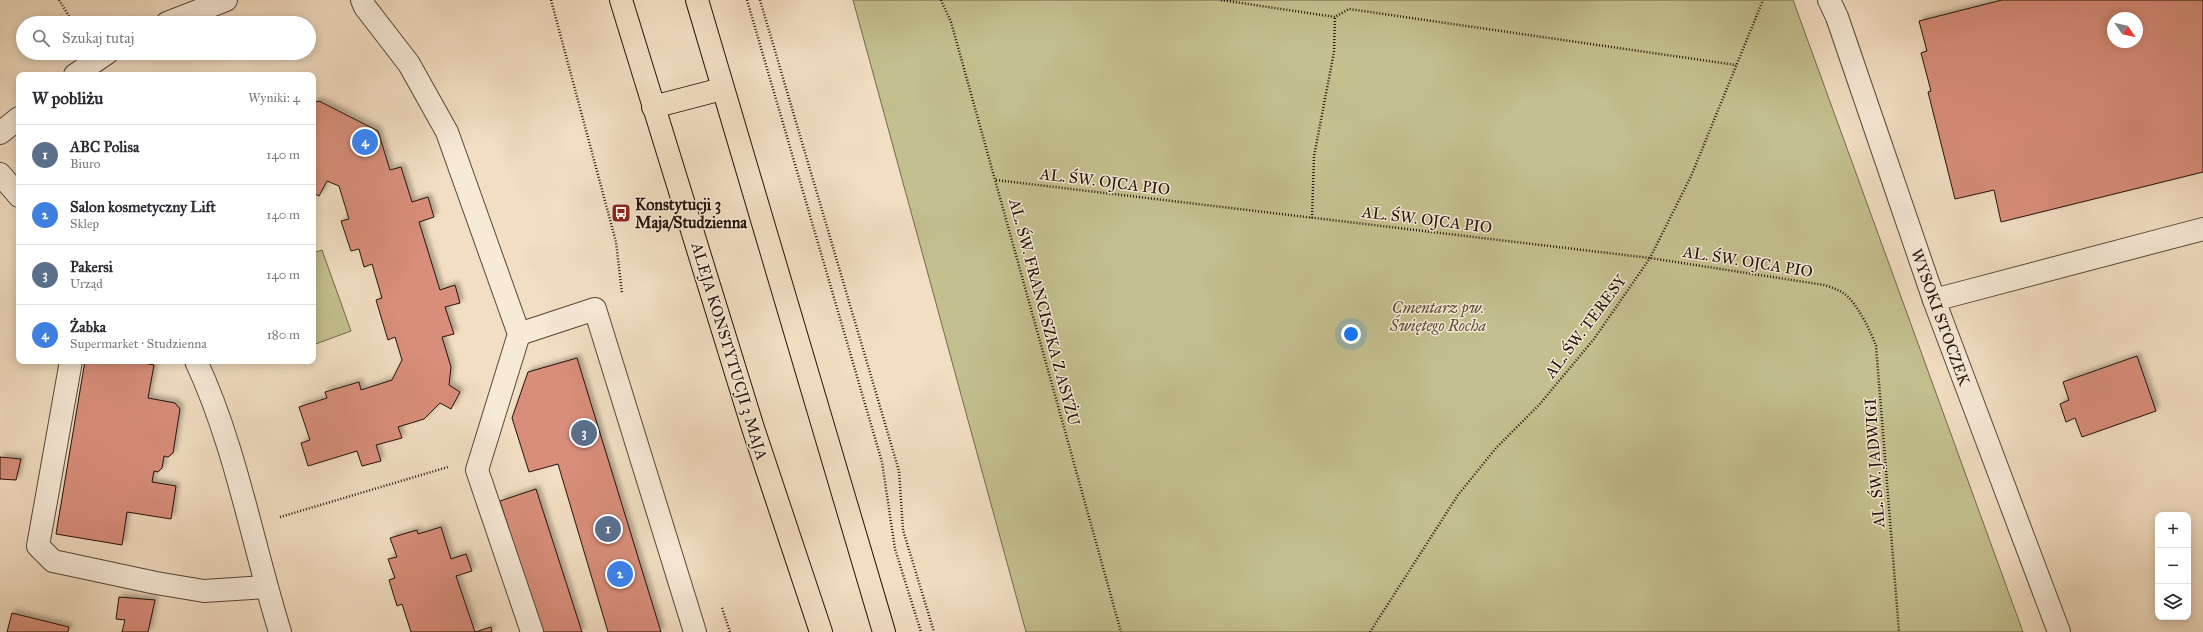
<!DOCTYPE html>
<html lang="pl">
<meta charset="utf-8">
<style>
:root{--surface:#fff;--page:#f2f2f3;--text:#2b2b33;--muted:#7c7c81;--line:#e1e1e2;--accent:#7c3aed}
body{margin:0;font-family:"IM FELL Great Primer",serif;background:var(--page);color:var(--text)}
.controls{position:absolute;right:12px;bottom:12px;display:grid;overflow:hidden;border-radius:8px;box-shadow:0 2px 10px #0003}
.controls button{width:36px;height:36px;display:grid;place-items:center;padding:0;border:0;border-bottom:1px solid var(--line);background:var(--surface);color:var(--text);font:20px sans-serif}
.compass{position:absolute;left:2107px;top:12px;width:36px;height:36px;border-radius:50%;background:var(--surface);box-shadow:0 2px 10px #0003;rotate:124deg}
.you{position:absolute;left:1351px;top:334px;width:14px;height:14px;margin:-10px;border:3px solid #fff;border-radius:50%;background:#1a73e8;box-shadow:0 0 0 6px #1a73e833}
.badge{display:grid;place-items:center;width:26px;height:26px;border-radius:50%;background:var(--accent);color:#fff;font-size:13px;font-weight:700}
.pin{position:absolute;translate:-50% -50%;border:2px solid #fff;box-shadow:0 1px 4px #0006}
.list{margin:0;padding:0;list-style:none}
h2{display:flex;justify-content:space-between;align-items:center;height:52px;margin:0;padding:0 16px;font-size:17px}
h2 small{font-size:13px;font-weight:400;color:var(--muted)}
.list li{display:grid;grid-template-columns:26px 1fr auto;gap:12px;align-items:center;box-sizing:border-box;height:60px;padding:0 16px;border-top:1px solid var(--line)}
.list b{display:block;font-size:15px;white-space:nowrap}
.list p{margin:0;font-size:13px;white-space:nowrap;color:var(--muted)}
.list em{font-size:13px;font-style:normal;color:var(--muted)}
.icon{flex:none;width:22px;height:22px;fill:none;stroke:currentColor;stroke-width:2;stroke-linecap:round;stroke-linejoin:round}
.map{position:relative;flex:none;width:2203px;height:632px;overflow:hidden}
.search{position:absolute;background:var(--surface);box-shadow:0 2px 10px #0003;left:16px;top:16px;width:300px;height:44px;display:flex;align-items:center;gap:10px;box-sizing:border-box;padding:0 14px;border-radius:22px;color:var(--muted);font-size:15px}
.panel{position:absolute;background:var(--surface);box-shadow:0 2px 10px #0003;left:16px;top:72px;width:300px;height:292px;border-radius:8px}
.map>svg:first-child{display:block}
.green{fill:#c3bf8e;stroke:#74684c}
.building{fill:#d88e7a;stroke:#24120b;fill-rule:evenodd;filter:url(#shadow)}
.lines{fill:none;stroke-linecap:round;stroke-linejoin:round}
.minor-casing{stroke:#584539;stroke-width:24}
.major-casing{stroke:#24120b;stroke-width:24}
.path{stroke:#24120b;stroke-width:2.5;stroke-dasharray:1 2;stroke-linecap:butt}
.minor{stroke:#f7ead7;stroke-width:22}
.major{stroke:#f2dec2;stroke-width:22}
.labels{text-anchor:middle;stroke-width:3;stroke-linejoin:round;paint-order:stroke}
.street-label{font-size:16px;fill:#24120b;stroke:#f7ead7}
.poi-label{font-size:16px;font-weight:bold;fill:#24120b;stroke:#f7ead7;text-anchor:start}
.park-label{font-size:16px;font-style:italic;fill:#5c4f39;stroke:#f7ead7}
</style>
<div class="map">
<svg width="2203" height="632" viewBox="0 0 2203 632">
<defs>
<filter id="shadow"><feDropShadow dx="3.5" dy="-3.5" stdDeviation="2" flood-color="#0004"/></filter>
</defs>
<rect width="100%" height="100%" fill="#f2dec2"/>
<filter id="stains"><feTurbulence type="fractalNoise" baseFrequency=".005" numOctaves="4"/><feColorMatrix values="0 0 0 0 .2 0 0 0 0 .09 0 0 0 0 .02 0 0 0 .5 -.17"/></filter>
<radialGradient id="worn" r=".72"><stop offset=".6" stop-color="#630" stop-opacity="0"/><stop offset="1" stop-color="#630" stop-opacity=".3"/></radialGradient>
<g class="green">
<polygon points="853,0 1793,0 2023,632 1026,632"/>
<polygon points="322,250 351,331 313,345 313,253"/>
</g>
<g class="building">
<path d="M2002,0h201v172l-202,50 -7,-32 -39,9 -27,-107 3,-1 -10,-38 6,-2 -8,-30zM2113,18h24v24h-24z"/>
<polygon points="319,101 378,131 390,170 401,167 412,202 428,197 434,217 419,222 440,290 455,285 460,303 445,307 454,334 442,337 451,367 449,385 460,392 451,409 440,403 424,419 398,427 402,438 376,445 381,461 362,466 357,451 308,466 301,443 310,440 299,407 327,398 325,392 359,382 361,390 392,380 402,360 395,337 388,340 376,300 382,298 372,264 364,267 359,249 351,251 341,221 349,219 339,186 327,181 319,196 313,193 313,103"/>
<polygon points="2137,356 2156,411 2082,437 2075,418 2066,422 2060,404 2069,400 2063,382"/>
<polygon points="577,358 661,632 608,632 558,464 529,472 512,418 528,372"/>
<polygon points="85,361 133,361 154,365 148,398 175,403 180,409 173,453 168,457 164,456 162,468 158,472 154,471 152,482 176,486 171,519 127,512 122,545 56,534"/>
<polygon points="0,457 21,459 16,480 0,479"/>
<polygon points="536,489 582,632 541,632 500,501"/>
<polygon points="441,527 451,559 466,554 472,571 456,576 475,632 491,627 492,632 411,632 402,604 397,606 389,580 395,578 388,559 397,557 390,538 417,530 418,534"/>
<polygon points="119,597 155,600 148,632 122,632 125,620 116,619"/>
<polygon points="12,613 69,627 68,632 7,632"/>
</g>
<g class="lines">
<g class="minor-casing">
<g id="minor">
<polyline points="362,0 365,7 409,64 447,132 519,334 477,470 532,632"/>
<polyline points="1829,0 1837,17 1934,300 2059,632"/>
<polyline points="167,23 226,0"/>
<polyline points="75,75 107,53"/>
<polyline points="0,133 19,118"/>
<polyline points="0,174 19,196"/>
<polyline points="1934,300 2203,229"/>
<polyline points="519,334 595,309 695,632"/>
<polyline points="71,361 38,546 53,561 156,583 204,591 266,587"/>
<path d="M196,361c40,86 56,181 84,271"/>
</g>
</g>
<g class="major-casing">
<g id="major">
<polyline points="621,0 753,428 821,632"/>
<polyline points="697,0 884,632"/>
<polyline points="653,107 722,89"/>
</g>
</g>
<g class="path">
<polyline points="59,0 69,16"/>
<polyline points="551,0 616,242 622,293"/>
<polyline points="747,0 882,462 895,549 921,632"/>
<polyline points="760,0 899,471 903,530 934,632"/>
<polyline points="941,0 951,22 1121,632"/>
<polyline points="1221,0 1335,17 1349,9 1736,65"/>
<path d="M996,180l654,78 174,27c10,3 19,6 26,14 10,11 21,33 26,47l23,286"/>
<polyline points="1312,218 1314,156 1334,52 1335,17"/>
<polyline points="280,517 448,467"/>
<polyline points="722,608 730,632"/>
<polyline points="1370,632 1458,495 1496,448 1539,405 1594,339 1650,258 1692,174 1763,0"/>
</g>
<use href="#minor" class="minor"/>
<use href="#major" class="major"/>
</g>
<defs>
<g id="bus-square" transform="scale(1)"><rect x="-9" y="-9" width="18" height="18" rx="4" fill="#8f2418" stroke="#f7ead7"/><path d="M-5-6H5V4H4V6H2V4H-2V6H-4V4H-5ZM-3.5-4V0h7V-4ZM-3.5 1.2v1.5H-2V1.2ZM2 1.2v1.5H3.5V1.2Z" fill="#fff"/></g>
</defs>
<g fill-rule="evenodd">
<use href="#bus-square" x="621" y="213"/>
</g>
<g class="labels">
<g class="street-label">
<text transform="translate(1105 181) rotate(7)" y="6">AL. ŚW. OJCA PIO</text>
<text transform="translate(1427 219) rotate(7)" y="6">AL. ŚW. OJCA PIO</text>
<text transform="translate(1748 261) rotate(9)" y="6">AL. ŚW. OJCA PIO</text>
<text transform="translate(1045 312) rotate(75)" y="6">AL. ŚW. FRANCISZKA Z ASYŻU</text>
<text transform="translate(1941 317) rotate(70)" y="6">WYSOKI STOCZEK</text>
<text transform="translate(1585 326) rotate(-53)" y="6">AL. ŚW. TERESY</text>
<text transform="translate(730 351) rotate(73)" y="6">ALEJA KONSTYTUCJI 3 MAJA</text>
<text transform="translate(1874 463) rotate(-94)" y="6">AL. ŚW. JADWIGI</text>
</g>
<g class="poi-label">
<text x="635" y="210">Konstytucji 3<tspan x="635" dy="18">Maja/Studzienna</tspan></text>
</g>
<g class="park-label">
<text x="1438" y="313">Cmentarz pw.<tspan x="1438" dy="18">Świętego Rocha</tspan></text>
</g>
</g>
<rect width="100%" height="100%" filter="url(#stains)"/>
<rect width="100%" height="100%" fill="url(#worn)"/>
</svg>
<div class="controls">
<button>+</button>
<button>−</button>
<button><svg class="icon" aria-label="layers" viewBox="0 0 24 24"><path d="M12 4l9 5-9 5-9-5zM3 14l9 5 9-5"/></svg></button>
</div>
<svg class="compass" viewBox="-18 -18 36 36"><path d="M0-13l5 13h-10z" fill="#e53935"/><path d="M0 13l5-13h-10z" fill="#7c7c81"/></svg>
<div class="you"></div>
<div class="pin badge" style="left:608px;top:529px;background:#5c6f8a">1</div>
<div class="pin badge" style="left:620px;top:574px;background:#3f7fe0">2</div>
<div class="pin badge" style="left:584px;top:433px;background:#5c6f8a">3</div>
<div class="pin badge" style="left:365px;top:142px;background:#3f7fe0">4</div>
<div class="search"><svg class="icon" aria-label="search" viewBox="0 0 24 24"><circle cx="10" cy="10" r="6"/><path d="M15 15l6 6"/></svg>Szukaj tutaj</div>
<section class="panel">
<h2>W pobliżu<small>Wyniki: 4</small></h2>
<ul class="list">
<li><span class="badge" style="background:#5c6f8a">1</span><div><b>ABC Polisa</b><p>Biuro</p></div><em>140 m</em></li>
<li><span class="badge" style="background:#3f7fe0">2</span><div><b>Salon kosmetyczny Lift</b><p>Sklep</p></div><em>140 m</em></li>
<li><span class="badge" style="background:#5c6f8a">3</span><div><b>Pakersi</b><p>Urząd</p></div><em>140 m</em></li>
<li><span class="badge" style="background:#3f7fe0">4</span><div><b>Żabka</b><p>Supermarket · Studzienna</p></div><em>180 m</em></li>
</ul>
</section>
</div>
